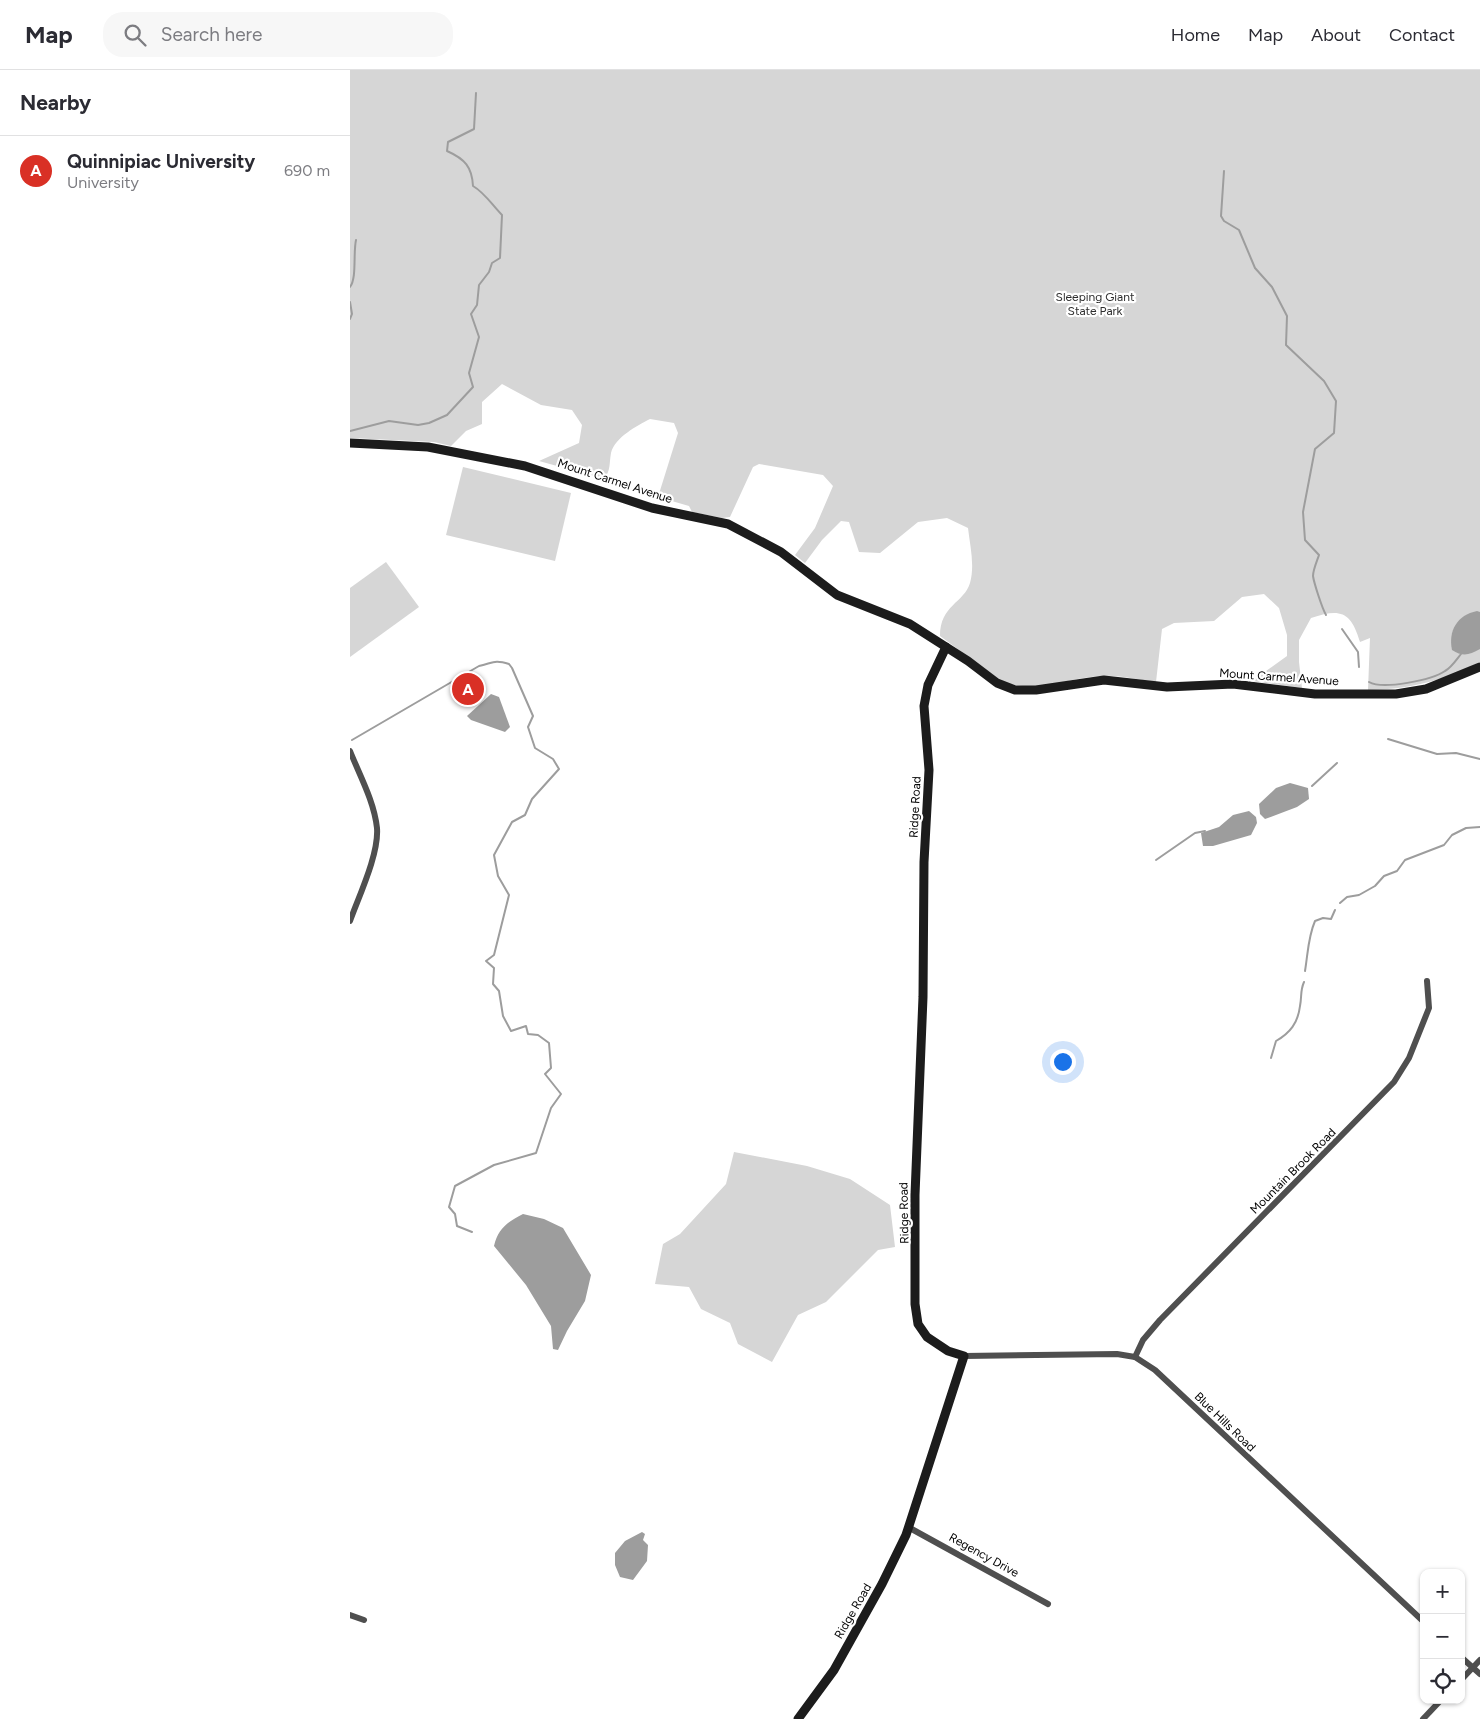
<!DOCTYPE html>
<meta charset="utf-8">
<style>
:root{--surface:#fff;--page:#f7f7f7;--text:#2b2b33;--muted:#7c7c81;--line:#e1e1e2;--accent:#d93025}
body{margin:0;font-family:Figtree,sans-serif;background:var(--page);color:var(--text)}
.controls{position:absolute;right:15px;bottom:15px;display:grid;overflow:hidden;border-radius:10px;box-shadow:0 1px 4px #0004}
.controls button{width:45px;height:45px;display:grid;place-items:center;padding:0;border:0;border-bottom:1px solid var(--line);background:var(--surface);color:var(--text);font:25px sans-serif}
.you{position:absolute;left:712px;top:991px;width:18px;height:18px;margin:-12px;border:4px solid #fff;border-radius:50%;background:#1a73e8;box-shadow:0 0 0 8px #1a73e833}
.badge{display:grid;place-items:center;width:32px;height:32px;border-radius:50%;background:var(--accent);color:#fff;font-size:16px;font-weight:700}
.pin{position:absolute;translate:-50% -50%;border:2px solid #fff;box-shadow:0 1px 5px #0006}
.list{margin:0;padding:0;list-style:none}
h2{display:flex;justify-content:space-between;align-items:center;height:65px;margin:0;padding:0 20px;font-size:21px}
h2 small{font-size:16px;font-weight:400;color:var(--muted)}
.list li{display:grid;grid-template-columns:32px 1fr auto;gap:15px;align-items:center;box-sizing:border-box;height:70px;padding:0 20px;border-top:1px solid var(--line)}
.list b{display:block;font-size:19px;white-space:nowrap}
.list p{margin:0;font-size:16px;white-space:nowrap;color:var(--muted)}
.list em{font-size:16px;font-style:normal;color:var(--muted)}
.icon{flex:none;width:28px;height:28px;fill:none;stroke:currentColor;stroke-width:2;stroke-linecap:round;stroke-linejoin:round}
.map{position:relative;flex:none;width:1130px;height:1649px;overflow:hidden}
header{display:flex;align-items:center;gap:30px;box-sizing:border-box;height:70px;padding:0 25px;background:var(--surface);border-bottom:1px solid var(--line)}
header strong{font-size:24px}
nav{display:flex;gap:28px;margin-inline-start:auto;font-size:18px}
.search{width:350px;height:45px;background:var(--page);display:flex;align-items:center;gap:12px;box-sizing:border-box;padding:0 18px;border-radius:20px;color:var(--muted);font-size:19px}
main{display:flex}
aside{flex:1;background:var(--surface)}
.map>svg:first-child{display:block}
.green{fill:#d6d6d6}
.water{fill:#9d9d9d}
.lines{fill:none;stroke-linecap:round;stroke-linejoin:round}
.stream{stroke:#9d9d9d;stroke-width:2}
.street{stroke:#4f4f4f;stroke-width:6}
.secondary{stroke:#1c1c1c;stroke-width:9}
.labels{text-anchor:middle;stroke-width:4.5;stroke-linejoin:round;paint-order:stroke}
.park-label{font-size:12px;fill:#2d2d2d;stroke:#fff}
.street-label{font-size:12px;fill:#000;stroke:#fff}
</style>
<header>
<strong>Map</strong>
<div class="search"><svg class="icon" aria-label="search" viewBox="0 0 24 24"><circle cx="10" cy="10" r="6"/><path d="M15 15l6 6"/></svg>Search here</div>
<nav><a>Home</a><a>Map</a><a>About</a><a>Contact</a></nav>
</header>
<main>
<aside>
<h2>Nearby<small></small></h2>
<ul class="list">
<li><span class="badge">A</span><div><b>Quinnipiac University</b><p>University</p></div><em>690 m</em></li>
</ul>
</aside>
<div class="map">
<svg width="1130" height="1649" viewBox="0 0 1130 1649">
<rect width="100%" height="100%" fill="#fff"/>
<g class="green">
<path d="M0,0h1130v592c-38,19 -69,27 -112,28l2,-52 -10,4c-9,-31 -20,-34 -49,-24l-12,22v22l3,26 -50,-7 35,-25v-21l-8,-27 -15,-14 -22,3 -28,24 -40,2 -12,6 -6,53c-17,-2 -36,-7 -54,-6 -34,1 -70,20 -102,4l-60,-44c0,-31 24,-33 30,-53 5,-18 0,-37 -2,-55l-21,-10 -29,4 -38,31 -21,-1 -10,-30 -8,-1 -19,19 -17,23 -10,-8 20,-27 18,-42 -10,-11 -64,-11 -6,3 -23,50 -8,1 -30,-6 -3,-6 -31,-9 20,-64 -4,-10 -24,-4c-13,7 -35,18 -39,34 -2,11 0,17 -7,26l-65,-18 40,-18 3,-18 -10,-15 -31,-5 -39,-21 -20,18v22l-16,7 -15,15 -17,-4 -84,-4z"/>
<polygon points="113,397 221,423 205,491 96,465"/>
<polygon points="36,492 69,537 0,587 0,518"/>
<polygon points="384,1082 457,1096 500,1109 540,1135 545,1177 528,1180 476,1232 448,1245 422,1292 388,1274 380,1253 351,1239 339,1217 305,1214 313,1174 330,1164 376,1114"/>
</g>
<g class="water">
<path d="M1127,541l3,1v37c-11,6 -17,8 -28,1 -4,-19 5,-35 25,-39z"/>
<polygon points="141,624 149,627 160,657 155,662 121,650 117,646"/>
<polygon points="940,713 958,718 959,729 947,737 915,749 910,744 909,734 926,718"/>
<polygon points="899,741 906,747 907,753 901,765 863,776 853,776 851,763 869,757 883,745"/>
<path d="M173,1144l21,5 19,9 28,47 -6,26 -18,30 -9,19 -5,-1 -2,-23 -25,-41 -32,-39c4,-17 13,-24 29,-32z"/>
<polygon points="292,1462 295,1464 293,1470 298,1475 297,1491 283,1510 270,1507 265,1495 265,1483 275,1471"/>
</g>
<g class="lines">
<g class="stream">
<path d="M874,101l-3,45 3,5 15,9 16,38 17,19 15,29 -1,29 38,36 12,20 -2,32 -19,16 -12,63 2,28 14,15c-2,6 -6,15 -6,21 1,7 9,32 13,39"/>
<path d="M0,217c7,-9 3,-34 6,-47"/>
<polyline points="0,232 2,244 0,249"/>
<path d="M0,361l39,-10 29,4 11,-2 18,-8 26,-28 -4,-14 10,-36 -8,-23 6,-9 2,-20 10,-13 3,-9 8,-5 2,-43c-10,-10 -17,-22 -29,-29 -1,-19 -8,-27 -26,-35l1,-9 26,-13 2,-36"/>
<polyline points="992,559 1008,582 1009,597"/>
<path d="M1019,612c14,8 63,-2 76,-11 6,-3 12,-12 16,-17"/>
<polyline points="1038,669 1087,684 1106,683 1130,689"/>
<path d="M2,670l127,-74c14,-3 15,-7 30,-2l3,4 21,48 -5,11 7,21 18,11 6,10 -27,30 -7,16 -13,7 -18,33 4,21 11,19 -15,60 -8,6 8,7 -1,16 6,7 4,25 8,15 15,-5 2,8 10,1 11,8 2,25 -6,6 16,20 -10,14 -15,45 -42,12 -39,21 -6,21 6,7 2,12 15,6"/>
<polyline points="962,716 987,693"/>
<polyline points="806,790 845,763 855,761"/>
<polyline points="990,833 997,827 1009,825 1025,816 1034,806 1047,801 1055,790 1094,775 1102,765 1116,758 1130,757"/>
<path d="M955,901c3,-18 3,-34 10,-50l8,-3 8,1 4,-9"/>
<path d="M921,988l5,-17c14,-8 22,-18 24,-35 2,-10 0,-15 4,-24"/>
</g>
<g class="street">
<path d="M0,681c10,25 24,50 27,77 2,26 -18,68 -27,93"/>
<polyline points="614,1286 767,1284 785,1287 805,1300 1074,1552"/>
<polyline points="785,1287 793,1270 810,1250 1044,1012 1059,988 1079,938 1077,911"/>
<polyline points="558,1457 698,1534"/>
<polyline points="0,1545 14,1550"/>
<polyline points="1111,1587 1130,1604"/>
<polyline points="1111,1610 1130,1590"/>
<polyline points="1073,1649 1091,1630"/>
</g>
<g class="secondary">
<polyline points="0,373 78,377 175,396 302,438 378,454 431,482 487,525 560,554 618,591 647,613 665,620 686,620 754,610 817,617 883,614 965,624 1046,624 1076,619 1130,597"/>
<polyline points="448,1649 484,1600 532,1514 556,1465 614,1286 598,1281 577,1267 568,1254 565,1234 565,1125 573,927 574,792 579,700 574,636 578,615 596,577"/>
</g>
</g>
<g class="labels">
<g class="park-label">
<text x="745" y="231">Sleeping Giant<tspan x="745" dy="14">State Park</tspan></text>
</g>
<g class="street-label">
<text transform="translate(265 411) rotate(18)" y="4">Mount Carmel Avenue</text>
<text transform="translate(929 607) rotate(4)" y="4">Mount Carmel Avenue</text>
<text transform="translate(565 737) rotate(-87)" y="4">Ridge Road</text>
<text transform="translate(943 1101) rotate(-45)" y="4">Mountain Brook Road</text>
<text transform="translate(554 1143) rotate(-91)" y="4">Ridge Road</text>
<text transform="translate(875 1352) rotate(44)" y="4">Blue Hills Road</text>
<text transform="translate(634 1485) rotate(29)" y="4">Regency Drive</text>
<text transform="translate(503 1541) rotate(-60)" y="4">Ridge Road</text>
</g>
</g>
</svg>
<div class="controls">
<button>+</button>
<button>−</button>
<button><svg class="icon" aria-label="locate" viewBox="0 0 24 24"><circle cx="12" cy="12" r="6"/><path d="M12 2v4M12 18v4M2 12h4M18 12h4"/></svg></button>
</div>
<div class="you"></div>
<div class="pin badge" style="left:118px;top:619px">A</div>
</div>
</main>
